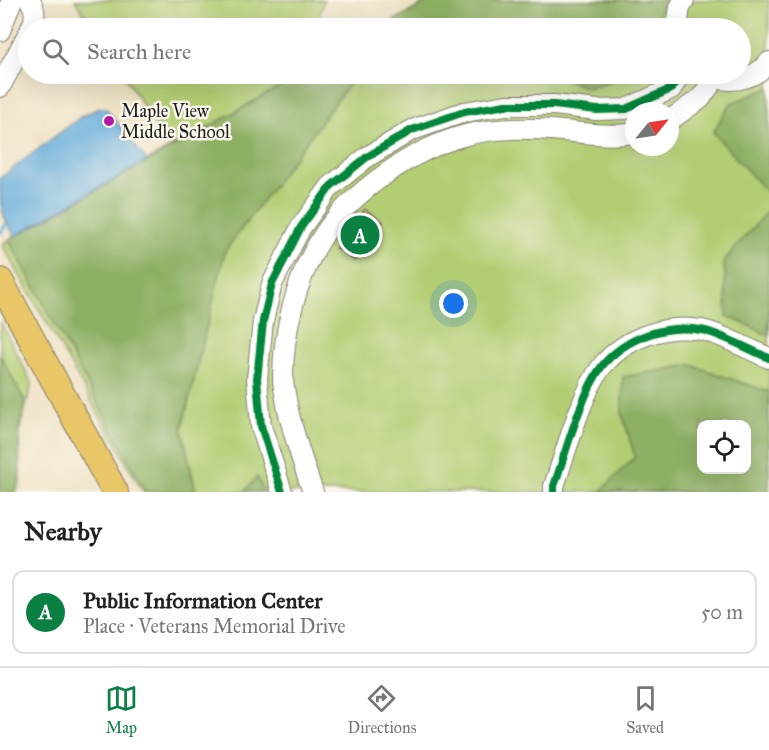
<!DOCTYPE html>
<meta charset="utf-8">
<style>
:root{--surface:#fff;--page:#f6f6f6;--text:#222;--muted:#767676;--line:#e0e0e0;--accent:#0b8043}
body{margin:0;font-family:"IM FELL Great Primer",serif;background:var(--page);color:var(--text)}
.controls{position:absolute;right:18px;bottom:18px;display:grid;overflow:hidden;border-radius:12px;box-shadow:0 6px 24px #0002}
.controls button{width:54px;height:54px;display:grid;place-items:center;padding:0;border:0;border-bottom:2px solid var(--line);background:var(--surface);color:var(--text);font:30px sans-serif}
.compass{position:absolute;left:625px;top:102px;width:54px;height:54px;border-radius:50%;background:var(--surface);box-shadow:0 6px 24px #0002;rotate:60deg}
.you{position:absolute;left:454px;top:304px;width:21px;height:21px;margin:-15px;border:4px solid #fff;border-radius:50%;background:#1a73e8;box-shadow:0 0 0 9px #1a73e833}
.badge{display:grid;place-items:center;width:39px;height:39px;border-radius:50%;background:var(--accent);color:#fff;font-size:20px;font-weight:700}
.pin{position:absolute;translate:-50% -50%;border:3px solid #fff;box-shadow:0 2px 6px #0006}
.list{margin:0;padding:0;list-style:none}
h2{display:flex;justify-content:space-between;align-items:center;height:78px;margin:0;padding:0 24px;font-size:26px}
h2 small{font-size:20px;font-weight:400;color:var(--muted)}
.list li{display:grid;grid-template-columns:39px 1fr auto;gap:18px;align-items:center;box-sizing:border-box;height:84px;margin:0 12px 12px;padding:0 12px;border:2px solid var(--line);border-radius:12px}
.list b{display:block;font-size:22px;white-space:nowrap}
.list p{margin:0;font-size:20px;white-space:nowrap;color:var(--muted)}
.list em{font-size:20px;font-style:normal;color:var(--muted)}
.icon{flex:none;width:33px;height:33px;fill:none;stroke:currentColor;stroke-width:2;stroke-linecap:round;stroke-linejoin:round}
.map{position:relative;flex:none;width:769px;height:492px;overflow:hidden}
.search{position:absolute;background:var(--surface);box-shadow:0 6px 24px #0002;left:18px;right:18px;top:18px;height:66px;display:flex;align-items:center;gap:15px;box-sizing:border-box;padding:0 21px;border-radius:33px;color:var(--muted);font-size:22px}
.sheet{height:174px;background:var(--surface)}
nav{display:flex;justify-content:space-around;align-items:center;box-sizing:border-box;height:84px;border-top:2px solid var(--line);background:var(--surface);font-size:16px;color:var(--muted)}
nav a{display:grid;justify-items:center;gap:3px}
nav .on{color:var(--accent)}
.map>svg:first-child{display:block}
.green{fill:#b3cd73;stroke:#687448;stroke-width:1.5;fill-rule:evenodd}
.forest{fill:#8eb065;stroke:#556640;stroke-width:1.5;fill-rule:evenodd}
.water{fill:#63abda;stroke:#40647b;stroke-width:1.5}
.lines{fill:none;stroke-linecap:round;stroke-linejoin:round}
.stream{stroke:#63abda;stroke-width:4.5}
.building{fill:#dd9f89}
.minor-casing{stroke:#857e6f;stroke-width:22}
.major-casing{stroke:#857e6f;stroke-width:28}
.minor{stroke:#fff;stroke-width:20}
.major{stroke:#e9c769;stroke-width:26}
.cycleway-casing{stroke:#fbf7ec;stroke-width:11}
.cycleway{stroke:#00873e;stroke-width:8}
.poi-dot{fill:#b5179e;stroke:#fbf7ec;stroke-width:2}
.labels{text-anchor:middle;stroke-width:5;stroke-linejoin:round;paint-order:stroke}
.poi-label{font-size:18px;fill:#1c1c1c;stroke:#fbf7ec;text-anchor:start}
</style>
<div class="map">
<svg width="769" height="492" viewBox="0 0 769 492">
<rect width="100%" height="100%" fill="#fbf7ec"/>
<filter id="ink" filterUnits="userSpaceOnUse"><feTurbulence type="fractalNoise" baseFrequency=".0167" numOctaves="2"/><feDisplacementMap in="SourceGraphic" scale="12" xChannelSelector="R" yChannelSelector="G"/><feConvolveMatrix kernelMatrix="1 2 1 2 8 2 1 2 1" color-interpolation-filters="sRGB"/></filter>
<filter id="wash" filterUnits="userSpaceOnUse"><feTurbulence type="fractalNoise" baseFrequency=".008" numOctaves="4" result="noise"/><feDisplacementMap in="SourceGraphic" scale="24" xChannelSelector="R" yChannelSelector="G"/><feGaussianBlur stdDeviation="1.35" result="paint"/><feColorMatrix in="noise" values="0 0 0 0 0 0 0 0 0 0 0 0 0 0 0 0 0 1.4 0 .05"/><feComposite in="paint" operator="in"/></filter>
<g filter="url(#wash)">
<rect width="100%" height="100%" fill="#eee1c2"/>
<g class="green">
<polygon points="75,0 324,0 316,28 93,28"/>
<path d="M431,0h338v492h-626l-141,-248 173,-99 -8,-2 -44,-69h173l-2,4 7,-4h439v-46h-359zM634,111h36v36h-36zM702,424h44v46h-44z"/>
<polygon points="0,321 32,383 3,492 0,492"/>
</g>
<g class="forest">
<polygon points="431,0 662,0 658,28 557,28 557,24 525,28 381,28"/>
<polygon points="302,74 366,74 352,80 225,251 182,429 196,492 146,492 9,240"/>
<polygon points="552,74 634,74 588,88"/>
<polygon points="769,88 769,195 713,132 731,103"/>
<polygon points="769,209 769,335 727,316 724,261"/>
<polygon points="0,355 26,403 19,430 20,482 16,492 0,492"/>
<path d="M691,365l78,27v100h-169l35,-35 -13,-44 1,-36zM702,424h44v46h-44z"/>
<polygon points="257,477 264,492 244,492"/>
</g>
<path class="water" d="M99,108h7l41,53 -132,75c-15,-21 -15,-32 -15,-58l82,-62z"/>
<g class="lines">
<polyline class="stream" points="0,233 5,225"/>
</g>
<g id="blocks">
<polygon class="building" points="365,209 383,222 355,261 337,248"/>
</g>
</g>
<g filter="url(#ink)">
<use href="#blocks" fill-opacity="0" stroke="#857e6f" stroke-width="1.5"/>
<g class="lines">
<g class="minor-casing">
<g id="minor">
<path d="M30,0c6,10 6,18 1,28"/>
<polyline points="677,28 680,7 684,0"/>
<polyline points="0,31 12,0"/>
<path d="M704,74c23,10 48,8 65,-12"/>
<polyline points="0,87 28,34"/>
<polyline points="670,120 701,98 715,78"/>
<polyline points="282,492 261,426 257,379 263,321 272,284 301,227 331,186 367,157 412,130 464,112 506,105 554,105 597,110 626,109 671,89 681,74"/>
<path d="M313,492c-10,-29 -20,-57 -26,-87 -1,-9 -4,-18 -4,-27 0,-47 13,-99 38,-139 29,-47 92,-90 145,-104 30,-8 65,-7 96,-4 24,2 48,6 72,2"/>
<path d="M554,492v-6c12,-34 27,-92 48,-120 24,-29 63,-42 99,-36 16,2 51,21 68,28"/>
</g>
</g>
<g class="major-casing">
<polyline id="major" points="0,281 115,492"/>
</g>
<use href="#minor" class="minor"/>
<use href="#major" class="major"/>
<g class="cycleway-casing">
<g id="cycleway">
<polyline points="282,492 261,426 257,379 263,321 272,284 301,227 331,186 367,157 412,130 464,112 506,105 554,105 597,110 626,109 671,89 681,74"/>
<path d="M554,492v-6c12,-34 27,-92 48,-120 24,-29 63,-42 99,-36 16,2 51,21 68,28"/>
</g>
</g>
<use href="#cycleway" class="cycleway"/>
</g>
</g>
<circle class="poi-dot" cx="109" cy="121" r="6"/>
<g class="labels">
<g class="poi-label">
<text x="121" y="117">Maple View<tspan x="121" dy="21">Middle School</tspan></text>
</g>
</g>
</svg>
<div class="controls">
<button><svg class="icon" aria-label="locate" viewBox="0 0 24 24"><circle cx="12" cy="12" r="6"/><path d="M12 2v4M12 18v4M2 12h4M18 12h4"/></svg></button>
</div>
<svg class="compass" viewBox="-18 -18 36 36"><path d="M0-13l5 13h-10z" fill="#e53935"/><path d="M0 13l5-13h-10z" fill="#767676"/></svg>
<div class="you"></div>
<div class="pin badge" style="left:360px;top:235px">A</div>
<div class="search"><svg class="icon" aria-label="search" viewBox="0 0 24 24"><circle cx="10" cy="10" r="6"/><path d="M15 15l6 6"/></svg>Search here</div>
</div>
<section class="sheet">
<h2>Nearby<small></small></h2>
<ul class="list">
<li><span class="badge">A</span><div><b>Public Information Center</b><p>Place · Veterans Memorial Drive</p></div><em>50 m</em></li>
</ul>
</section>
<nav>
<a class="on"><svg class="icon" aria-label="map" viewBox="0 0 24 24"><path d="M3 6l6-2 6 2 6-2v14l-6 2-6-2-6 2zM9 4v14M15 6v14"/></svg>Map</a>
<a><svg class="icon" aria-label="directions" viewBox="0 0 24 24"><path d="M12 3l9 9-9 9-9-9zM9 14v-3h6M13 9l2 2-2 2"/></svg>Directions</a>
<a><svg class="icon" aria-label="saved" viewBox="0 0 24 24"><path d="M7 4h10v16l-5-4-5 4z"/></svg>Saved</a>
</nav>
